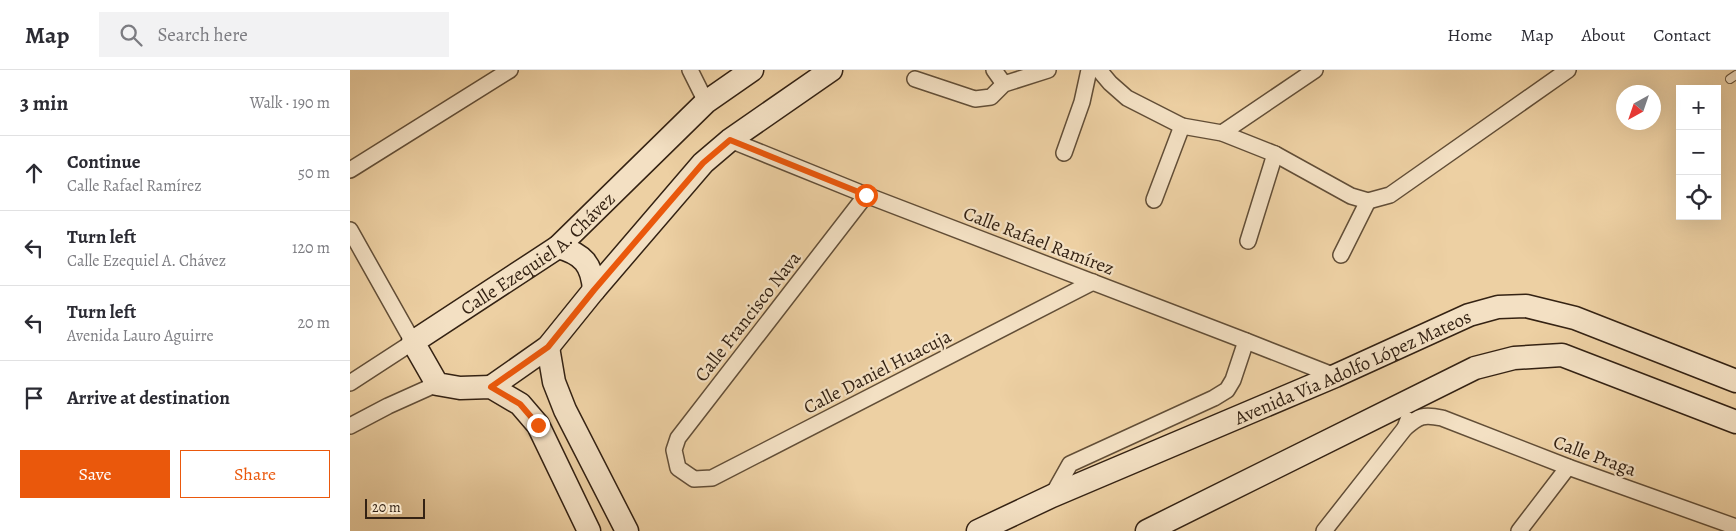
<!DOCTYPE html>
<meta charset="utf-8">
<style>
:root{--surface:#fff;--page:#f2f2f3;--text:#2b2b33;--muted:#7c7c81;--line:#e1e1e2;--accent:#ea580c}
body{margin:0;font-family:Alegreya,serif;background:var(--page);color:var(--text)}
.controls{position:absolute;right:15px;top:15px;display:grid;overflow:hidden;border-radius:0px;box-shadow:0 5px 20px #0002}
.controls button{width:45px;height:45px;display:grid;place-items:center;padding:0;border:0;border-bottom:1px solid var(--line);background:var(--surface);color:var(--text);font:25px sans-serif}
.compass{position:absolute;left:1266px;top:15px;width:45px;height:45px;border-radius:50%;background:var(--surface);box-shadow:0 5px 20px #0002;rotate:220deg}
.scale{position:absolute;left:15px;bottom:12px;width:60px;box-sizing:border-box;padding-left:5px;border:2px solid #342213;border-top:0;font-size:14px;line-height:18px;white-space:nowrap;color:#342213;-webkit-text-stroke:4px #f3e0c3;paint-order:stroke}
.stop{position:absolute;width:15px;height:15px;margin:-11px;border:4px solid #ea580c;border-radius:50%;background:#fff}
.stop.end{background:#ea580c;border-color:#fff;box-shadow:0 1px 5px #0008}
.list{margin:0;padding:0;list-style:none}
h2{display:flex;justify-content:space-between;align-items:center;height:65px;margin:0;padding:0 20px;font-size:21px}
h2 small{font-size:16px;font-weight:400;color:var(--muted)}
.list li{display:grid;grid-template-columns:32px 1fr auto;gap:15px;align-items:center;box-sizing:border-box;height:75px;padding:0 20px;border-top:1px solid var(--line)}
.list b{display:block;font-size:19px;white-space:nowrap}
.list p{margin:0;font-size:16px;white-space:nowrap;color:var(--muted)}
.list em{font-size:16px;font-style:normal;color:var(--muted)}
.actions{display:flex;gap:10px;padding:15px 20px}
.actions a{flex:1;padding:11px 0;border:1px solid var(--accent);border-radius:0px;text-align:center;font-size:18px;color:var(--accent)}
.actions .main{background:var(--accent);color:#fff}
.icon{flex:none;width:28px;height:28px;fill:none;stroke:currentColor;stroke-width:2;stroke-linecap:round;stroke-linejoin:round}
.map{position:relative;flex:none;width:1386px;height:461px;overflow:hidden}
header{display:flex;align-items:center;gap:30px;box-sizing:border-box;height:70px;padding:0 25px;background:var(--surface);border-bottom:1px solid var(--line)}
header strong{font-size:24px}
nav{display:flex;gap:28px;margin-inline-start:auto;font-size:18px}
.search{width:350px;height:45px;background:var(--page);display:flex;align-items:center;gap:12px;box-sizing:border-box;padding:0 18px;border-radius:0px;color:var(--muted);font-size:19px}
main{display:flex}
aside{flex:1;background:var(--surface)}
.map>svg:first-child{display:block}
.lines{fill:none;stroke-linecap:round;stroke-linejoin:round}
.lane-casing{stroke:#624e37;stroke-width:10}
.street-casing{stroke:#624e37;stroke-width:18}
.secondary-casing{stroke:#342213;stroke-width:25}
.lane{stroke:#f3e0c3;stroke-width:8}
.street{stroke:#f3e0c3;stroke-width:15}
.secondary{stroke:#f3e0c3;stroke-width:22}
.route{stroke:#ea580c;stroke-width:6}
.labels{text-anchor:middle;stroke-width:4.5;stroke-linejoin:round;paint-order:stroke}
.street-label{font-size:19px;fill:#342213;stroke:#f3e0c3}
</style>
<header>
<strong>Map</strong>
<div class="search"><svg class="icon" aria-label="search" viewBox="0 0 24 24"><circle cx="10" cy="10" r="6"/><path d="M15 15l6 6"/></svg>Search here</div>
<nav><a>Home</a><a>Map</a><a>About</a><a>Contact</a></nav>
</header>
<main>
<aside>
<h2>3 min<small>Walk · 190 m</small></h2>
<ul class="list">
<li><svg class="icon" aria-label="ahead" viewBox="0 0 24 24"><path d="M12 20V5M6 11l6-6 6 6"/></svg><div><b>Continue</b><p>Calle Rafael Ramírez</p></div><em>50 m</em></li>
<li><svg class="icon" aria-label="left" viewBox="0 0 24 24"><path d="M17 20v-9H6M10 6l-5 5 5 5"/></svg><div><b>Turn left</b><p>Calle Ezequiel A. Chávez</p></div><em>120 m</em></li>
<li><svg class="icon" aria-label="left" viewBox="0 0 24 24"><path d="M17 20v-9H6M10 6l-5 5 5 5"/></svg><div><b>Turn left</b><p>Avenida Lauro Aguirre</p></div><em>20 m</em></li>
<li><svg class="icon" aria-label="arrive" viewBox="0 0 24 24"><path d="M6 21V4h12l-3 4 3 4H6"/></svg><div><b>Arrive at destination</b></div></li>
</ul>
<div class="actions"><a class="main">Save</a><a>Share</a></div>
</aside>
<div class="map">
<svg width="1386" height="461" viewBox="0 0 1386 461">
<rect width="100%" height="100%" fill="#edd0a3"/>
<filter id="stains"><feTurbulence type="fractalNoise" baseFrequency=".004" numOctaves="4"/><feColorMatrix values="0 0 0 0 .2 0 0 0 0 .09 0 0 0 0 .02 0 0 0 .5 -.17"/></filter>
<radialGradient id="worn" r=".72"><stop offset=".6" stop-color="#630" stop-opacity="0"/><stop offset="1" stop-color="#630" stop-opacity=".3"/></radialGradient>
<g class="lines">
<g class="lane-casing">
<polyline id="lane" points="1380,9 1386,5"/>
</g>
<g class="street-casing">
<g id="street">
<polyline points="340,0 356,32"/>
<polyline points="644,0 654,14"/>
<polyline points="749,0 760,13 777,28 832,56 872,63 925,84 1001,126 1018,131 1040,125 1218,0"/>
<polyline points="565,9 625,29 641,27 654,14 698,0"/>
<polyline points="872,63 965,0"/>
<polyline points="380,70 516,125 896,271 985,306"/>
<polyline points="714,83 732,32 739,0"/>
<polyline points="0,100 160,0"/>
<polyline points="516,125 328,368 324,380 328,398 344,409 362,408 743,212"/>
<polyline points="804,130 832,56"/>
<polyline points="0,160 63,272 0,313"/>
<polyline points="898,171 925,84"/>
<polyline points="991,185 1018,131"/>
<polyline points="0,356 38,336 87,314"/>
<path d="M1055,358c14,-12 18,-14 37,-10l126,49 168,60"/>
<polyline points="702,426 720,394 864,328 877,320 883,310 896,271"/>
<polyline points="974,461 1055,358 1058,350"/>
<polyline points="1169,461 1218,397"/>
</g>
</g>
<g class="secondary-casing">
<g id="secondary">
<path d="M208,177c25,7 34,17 36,43"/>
<polyline points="198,277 204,312 215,340 277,461"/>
<polyline points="141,317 198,277 244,220 353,93 380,70 481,0"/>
<path id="s1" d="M239,461l-51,-106 -18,-21 -29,-17 -31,1 -23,-4 -24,-42 145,-95 148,-145 46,-32"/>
<path id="s2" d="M628,461l74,-35 283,-120 134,-61 29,-8 28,-1 49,12 161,63"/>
<polyline points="797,461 1125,298 1164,288 1212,285 1386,352"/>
</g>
</g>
<use href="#lane" class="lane"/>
<use href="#street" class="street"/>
<use href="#secondary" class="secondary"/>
</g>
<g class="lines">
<polyline class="route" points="188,355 170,334 141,317 198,277 244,220 353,93 380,70 516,125"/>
</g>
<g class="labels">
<g class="street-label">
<text transform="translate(689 170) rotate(21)" y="7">Calle Rafael Ramírez</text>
<text dy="7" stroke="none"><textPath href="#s1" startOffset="435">Calle Ezequiel A. Chávez</textPath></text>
<text transform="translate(397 246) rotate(-52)" y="7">Calle Francisco Nava</text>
<text dy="7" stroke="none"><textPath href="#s2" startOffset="409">Avenida Via Adolfo López Mateos</textPath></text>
<text transform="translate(527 301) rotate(-27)" y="7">Calle Daniel Huacuja</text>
<text transform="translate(1245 385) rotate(20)" y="7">Calle Praga</text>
</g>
</g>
<rect width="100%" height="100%" filter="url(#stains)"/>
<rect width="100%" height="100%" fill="url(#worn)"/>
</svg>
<div class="controls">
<button>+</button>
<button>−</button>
<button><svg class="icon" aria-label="locate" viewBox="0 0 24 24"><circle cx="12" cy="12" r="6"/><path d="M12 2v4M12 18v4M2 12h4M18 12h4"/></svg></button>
</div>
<svg class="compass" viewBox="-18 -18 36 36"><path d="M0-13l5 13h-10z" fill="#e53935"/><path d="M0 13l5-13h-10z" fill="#7c7c81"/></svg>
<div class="scale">20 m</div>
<div class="stop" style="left:516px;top:125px"></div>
<div class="stop end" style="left:188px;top:355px"></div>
</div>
</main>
